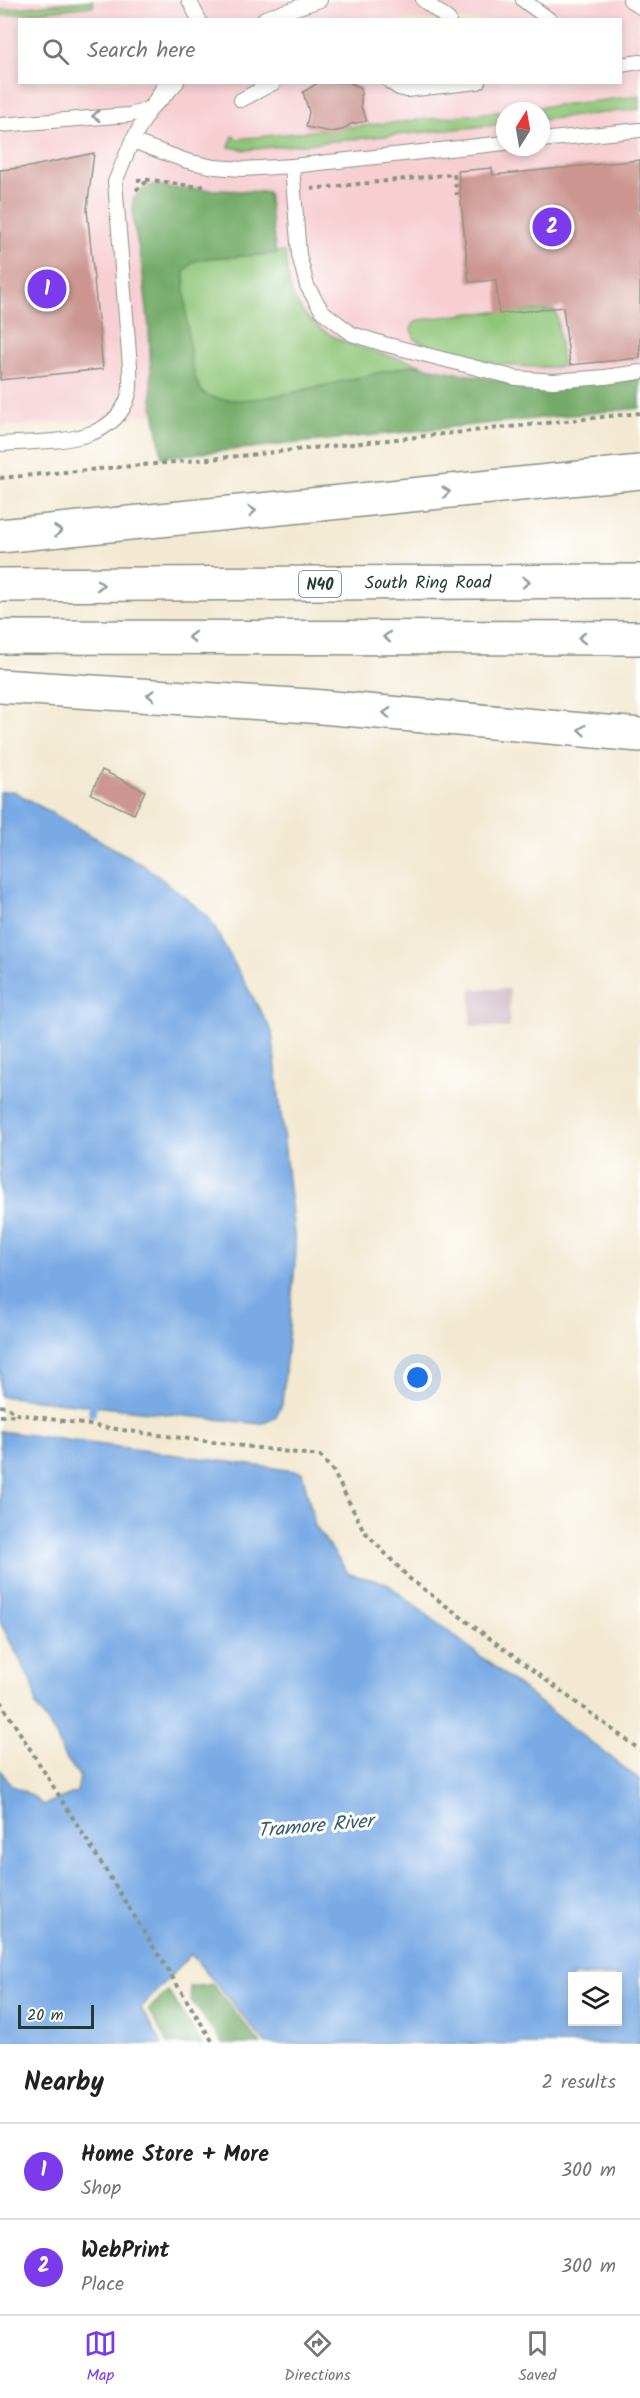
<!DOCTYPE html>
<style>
:root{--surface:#fff;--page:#f6f6f6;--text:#222;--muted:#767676;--line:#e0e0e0;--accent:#7c3aed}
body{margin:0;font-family:Kalam,sans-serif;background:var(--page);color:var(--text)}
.controls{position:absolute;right:18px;bottom:18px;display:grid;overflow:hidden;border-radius:0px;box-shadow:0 3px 9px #0003}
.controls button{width:54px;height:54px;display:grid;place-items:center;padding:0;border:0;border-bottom:2px solid var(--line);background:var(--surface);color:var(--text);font:30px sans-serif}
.compass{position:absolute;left:496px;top:102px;width:54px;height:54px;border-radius:50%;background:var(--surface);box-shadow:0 3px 9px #0003;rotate:11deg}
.scale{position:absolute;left:18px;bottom:15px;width:76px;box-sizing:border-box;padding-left:6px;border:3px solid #1f3d34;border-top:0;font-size:16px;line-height:21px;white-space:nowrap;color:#1f3d34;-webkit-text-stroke:4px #fff;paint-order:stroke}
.you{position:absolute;left:418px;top:1378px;width:21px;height:21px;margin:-15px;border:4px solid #fff;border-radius:50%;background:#1a73e8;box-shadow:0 0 0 9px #1a73e833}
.badge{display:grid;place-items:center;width:39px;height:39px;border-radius:50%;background:var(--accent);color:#fff;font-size:20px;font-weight:700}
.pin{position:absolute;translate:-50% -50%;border:3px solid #fff;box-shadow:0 2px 6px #0006}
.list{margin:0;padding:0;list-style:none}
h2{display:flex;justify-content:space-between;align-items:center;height:78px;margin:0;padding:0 24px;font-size:26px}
h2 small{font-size:20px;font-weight:400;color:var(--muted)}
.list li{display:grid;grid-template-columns:39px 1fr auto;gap:18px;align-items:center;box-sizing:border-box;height:96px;padding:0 24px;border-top:2px solid var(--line)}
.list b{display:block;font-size:22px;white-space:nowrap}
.list p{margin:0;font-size:20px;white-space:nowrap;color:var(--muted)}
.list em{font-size:20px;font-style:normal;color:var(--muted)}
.icon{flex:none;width:33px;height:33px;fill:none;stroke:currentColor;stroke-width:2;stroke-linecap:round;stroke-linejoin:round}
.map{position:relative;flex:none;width:640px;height:2044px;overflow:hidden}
.search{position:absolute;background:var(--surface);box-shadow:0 3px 9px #0003;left:18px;right:18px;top:18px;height:66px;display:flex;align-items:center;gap:15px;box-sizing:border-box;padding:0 21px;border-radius:0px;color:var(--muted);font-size:22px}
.sheet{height:270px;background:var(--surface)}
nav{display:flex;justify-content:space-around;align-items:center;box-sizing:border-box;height:84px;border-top:2px solid var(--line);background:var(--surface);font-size:16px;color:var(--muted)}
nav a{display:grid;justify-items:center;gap:3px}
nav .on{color:var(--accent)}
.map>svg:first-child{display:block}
.built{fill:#f7cfd3;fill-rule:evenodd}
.industrial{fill:#d2bdc7}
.green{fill:#8fc578;stroke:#578156;stroke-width:1.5}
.forest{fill:#73aa68;stroke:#49744e;stroke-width:1.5}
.water{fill:#79aae4;stroke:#4c748c;stroke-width:1.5;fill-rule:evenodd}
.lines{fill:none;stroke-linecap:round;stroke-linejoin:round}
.stream{stroke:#79aae4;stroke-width:8}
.building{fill:#cc9590}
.service-casing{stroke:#899383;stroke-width:16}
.trunk-casing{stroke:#899383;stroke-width:36}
.path{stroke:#899383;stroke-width:4;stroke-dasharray:4.5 4.5;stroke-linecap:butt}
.service{stroke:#fff;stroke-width:14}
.trunk{stroke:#fff;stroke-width:33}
.oneway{stroke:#8f9e9a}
.labels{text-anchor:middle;stroke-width:6;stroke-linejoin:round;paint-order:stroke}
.shield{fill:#fff;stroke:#627771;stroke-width:1.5}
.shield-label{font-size:16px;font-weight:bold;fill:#1f3d34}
.street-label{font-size:18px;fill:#1f3d34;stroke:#fff}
.water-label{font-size:20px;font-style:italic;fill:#3a5e69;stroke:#fff}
</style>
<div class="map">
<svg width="640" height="2044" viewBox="0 0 640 2044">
<rect width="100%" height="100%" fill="#fff"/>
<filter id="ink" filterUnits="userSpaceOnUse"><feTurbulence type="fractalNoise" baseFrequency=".0167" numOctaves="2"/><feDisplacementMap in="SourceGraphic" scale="12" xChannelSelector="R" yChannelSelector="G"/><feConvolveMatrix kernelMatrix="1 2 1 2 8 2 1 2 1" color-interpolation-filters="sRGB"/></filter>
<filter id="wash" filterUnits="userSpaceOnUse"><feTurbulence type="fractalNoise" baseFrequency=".008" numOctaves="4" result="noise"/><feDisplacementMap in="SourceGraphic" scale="24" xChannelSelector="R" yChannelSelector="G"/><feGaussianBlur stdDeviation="1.35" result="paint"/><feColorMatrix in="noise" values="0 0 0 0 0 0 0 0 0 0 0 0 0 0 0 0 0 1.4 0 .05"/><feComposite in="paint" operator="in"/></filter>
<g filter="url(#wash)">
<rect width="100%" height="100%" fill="#f3e9d2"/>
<path class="built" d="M0,0h640v366l-148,22 -492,39zM20,20h600v62h-600zM505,111h36v36h-36z"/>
<polygon class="industrial" points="471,989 510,989 509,1028 470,1026"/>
<g class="green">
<polygon points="93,0 93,6 0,16 0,10"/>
<polygon points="640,96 640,109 541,120 541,111 505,111"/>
<polygon points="505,111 505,124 245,150 229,147 233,136 237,139"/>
<path d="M262,252h23c2,14 2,28 7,41 19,50 83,58 128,71l-66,18 -61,13 -70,8 -17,-5 -11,-9 -6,-18 -7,-108 6,-5z"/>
<path d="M554,310l3,5 5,51c-37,5 -115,-7 -147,-27l-4,-9 3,-7 6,-3 52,-7z"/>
</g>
<g class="forest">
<path d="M155,184l15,4 98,4 8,62 -67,4 -15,3 -10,11c2,26 3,99 17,118 22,31 177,-21 214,-25l113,21 112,-8v30l-478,49 -10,-58 -3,-71 -8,-69 -8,-37v-23l9,-9z"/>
<polygon points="212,1984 261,2044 223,2044 191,2000 190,1987"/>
<polygon points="168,1991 202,2044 168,2044 148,2010"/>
</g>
<g class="water">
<polygon points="13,791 145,866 208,916 272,1032 296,1252 282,1404 275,1418 261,1424 0,1396 0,792"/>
<path d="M0,1431l302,41 13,54 34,48 37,9 254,197v264h-374l-75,-90 -50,54 21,36h-162v-274l11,15 20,10 12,10 34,-13 3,-15 -17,-23 -7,-19 -20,-29 -3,-21 -33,-63zM572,1976h46v46h-46z"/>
</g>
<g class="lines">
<polyline class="stream" points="92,1413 93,1397"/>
</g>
<g id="blocks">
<g class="building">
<polygon points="319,82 349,82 361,88 361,107 367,121 351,124 342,130 331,132 306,127 309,112 303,92"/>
<polygon points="94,153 87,209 103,369 0,380 0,170 29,167"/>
<polygon points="640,160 640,358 570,365 563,307 499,314 496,280 469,282 458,171 492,168 493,175"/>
<polygon points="102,770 145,791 134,814 91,794"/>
</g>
</g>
</g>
<g filter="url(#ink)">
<use href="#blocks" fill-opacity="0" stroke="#899383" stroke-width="1.5"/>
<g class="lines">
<g class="service-casing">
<g id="service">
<polyline points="189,0 199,20"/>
<polyline points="423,0 449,20"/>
<polyline points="523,0 550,20"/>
<polyline points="630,0 640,7"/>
<polyline points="265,18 320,0"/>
<polyline points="620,65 640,62"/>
<polyline points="390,82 399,88 407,90 478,82"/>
<polyline points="241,100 275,82"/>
<path d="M0,125l129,-10c26,-6 31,-14 48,-33"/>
<polyline points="541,140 640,130"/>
<polyline points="132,141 187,161 214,167 243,169 292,166 505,143"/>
<polyline points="292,166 299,255 307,286 322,311 352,334 384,344 516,378 553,381 605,377 640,372"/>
<path d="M0,444c44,-4 114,4 129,-50 2,-9 1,-19 1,-28l-15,-184 17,-41 34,-59"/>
</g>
</g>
<g class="trunk-casing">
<g id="trunk">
<polyline points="0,536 640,472"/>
<path id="s1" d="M0,585l640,-4"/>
<polyline points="0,637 640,638"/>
<polyline points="0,686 310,706 640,735"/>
</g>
</g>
<g class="path">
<path d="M137,180c24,-2 45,8 69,6"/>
<polyline points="311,189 454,174 457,195"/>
<polyline points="136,190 149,180"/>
<polyline points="0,478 220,458 640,413"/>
<polyline points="0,1406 7,1407 17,1414 136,1432 320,1456 333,1471 364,1531 410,1579 640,1750"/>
<polyline points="0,1416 16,1415"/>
<polyline points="0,1701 214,2044"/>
</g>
<use href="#service" class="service"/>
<use href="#trunk" class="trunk"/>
</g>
<defs><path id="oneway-chevron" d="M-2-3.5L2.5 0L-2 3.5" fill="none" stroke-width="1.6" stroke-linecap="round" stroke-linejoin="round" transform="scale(1.5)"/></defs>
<g class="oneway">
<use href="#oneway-chevron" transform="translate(96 116) rotate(176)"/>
<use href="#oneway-chevron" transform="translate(446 492) rotate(-6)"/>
<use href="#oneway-chevron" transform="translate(252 511) rotate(-6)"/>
<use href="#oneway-chevron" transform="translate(58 531) rotate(-6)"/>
<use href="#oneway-chevron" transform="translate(526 582)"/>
<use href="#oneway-chevron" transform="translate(100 585)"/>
<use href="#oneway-chevron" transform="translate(192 637) rotate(-180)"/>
<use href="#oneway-chevron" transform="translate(387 637) rotate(-180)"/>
<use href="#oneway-chevron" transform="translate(582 638) rotate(-180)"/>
<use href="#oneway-chevron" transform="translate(151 695) rotate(-176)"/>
<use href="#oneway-chevron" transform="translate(387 713) rotate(-175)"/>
<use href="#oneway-chevron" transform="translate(582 730) rotate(-175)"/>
</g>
</g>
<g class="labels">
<rect class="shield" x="299" y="571" width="42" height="26" rx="4.5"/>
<g class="shield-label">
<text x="320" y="590">N40</text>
</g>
<g class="street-label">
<text dy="6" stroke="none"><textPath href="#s1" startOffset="428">South Ring Road</textPath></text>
</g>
<g class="water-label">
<text transform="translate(315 1825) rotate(-5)" y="7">Tramore River</text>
</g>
</g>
</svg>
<div class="controls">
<button><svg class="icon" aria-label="layers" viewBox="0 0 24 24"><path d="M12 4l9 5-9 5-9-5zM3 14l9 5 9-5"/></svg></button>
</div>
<svg class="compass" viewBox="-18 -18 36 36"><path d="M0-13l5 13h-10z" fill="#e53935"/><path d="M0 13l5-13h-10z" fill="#767676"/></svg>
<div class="scale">20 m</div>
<div class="you"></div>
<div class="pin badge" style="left:47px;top:289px">1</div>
<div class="pin badge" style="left:552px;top:227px">2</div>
<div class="search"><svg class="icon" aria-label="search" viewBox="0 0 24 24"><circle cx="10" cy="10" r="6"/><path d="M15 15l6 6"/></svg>Search here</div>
</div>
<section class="sheet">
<h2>Nearby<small>2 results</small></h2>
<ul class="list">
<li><span class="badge">1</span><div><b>Home Store + More</b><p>Shop</p></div><em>300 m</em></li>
<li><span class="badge">2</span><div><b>WebPrint</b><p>Place</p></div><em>300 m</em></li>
</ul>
</section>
<nav>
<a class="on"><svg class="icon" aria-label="map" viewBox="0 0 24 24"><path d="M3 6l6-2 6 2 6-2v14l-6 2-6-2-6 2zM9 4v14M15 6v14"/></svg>Map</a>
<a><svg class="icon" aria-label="directions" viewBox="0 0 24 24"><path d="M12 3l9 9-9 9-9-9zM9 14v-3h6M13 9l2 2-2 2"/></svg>Directions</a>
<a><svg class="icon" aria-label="saved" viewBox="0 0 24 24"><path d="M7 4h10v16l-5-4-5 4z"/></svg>Saved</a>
</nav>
